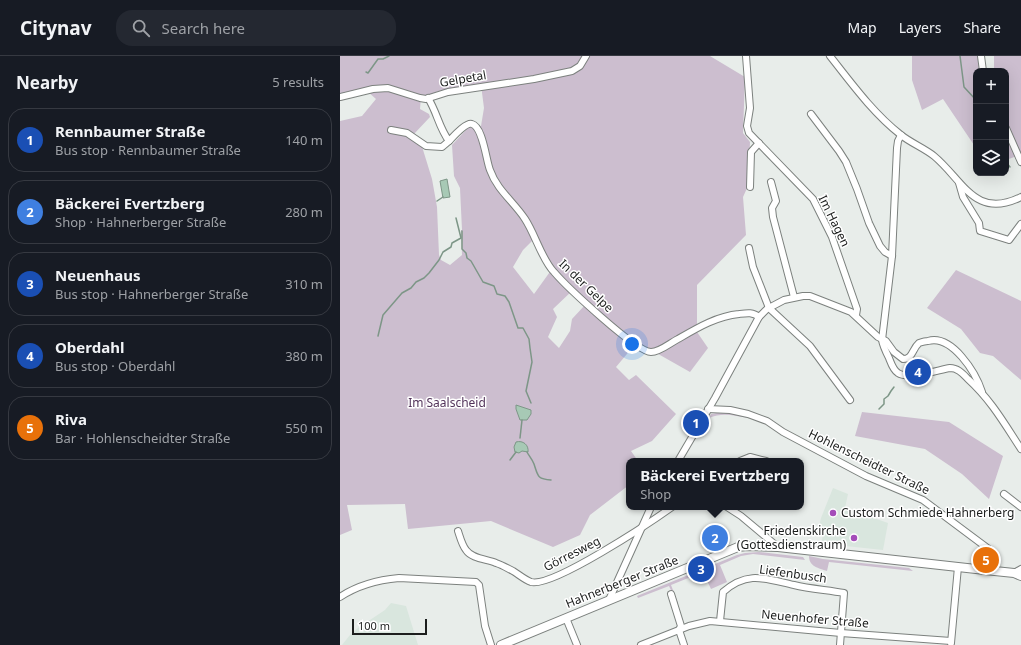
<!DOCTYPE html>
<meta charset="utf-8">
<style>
:root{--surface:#171b24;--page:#242831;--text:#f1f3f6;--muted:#9ea1a6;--line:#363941;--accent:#0f766e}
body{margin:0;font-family:"Noto Sans",sans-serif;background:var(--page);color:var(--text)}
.controls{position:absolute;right:12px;top:12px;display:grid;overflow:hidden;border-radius:8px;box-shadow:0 4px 16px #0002}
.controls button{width:36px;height:36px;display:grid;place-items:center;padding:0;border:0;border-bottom:1px solid var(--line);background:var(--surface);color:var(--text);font:20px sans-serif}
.scale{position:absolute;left:12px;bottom:10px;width:75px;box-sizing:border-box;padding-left:4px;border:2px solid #1c1e1d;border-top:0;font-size:11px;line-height:14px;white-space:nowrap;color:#1c1e1d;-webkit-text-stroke:3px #fff;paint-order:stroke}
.you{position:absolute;left:292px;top:288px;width:14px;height:14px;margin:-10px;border:3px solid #fff;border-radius:50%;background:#1a73e8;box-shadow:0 0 0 6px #1a73e833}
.badge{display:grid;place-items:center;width:26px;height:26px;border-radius:50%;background:var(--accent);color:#fff;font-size:13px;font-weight:700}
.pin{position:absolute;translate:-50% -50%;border:2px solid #fff;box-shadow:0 1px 4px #0006}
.popup{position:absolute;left:286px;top:402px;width:178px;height:52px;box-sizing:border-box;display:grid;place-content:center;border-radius:8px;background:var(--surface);filter:drop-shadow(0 1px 3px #0005);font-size:13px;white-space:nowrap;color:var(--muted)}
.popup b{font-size:15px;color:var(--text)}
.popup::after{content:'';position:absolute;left:50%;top:100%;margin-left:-8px;border:8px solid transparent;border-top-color:var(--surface)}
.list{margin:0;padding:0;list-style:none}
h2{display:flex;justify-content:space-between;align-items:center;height:52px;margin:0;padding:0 16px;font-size:17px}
h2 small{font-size:13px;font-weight:400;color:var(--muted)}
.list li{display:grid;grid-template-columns:26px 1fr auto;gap:12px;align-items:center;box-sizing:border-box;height:64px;margin:0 8px 8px;padding:0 8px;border:1px solid var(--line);border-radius:16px}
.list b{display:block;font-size:15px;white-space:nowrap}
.list p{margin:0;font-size:13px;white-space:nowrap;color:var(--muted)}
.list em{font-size:13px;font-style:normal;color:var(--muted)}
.icon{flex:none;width:22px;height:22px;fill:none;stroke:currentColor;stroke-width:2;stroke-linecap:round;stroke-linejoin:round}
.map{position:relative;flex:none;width:681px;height:589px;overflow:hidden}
header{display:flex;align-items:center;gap:24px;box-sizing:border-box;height:56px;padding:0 20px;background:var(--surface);border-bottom:1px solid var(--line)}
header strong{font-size:19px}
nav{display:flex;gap:22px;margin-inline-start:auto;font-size:14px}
.search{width:280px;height:36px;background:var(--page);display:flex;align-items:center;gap:10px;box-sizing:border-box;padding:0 14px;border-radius:16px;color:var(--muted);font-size:15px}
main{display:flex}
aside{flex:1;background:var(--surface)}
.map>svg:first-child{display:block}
.built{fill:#d9e6de}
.green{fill:#ccbecf;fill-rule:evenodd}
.water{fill:#a7c9b5;stroke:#7d9687}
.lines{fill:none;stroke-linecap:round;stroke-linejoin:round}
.stream{stroke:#7d9687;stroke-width:1.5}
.minor-casing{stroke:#7c817e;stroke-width:8}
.major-casing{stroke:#7c817e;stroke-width:10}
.minor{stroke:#fff;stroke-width:6}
.major{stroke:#fff;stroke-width:8}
.poi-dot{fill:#a44cb9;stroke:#fff;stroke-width:1.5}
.labels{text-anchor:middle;stroke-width:3;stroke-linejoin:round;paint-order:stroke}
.street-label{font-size:12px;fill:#1c1e1d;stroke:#fff}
.park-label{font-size:12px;fill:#52335a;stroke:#fff}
.poi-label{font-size:12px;fill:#1c1e1d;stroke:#fff;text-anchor:start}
</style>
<header>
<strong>Citynav</strong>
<div class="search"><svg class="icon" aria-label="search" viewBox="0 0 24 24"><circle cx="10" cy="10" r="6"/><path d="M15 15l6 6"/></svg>Search here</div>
<nav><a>Map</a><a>Layers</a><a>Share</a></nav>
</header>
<main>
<aside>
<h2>Nearby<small>5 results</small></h2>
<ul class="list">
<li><span class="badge" style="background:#1a4fb4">1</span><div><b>Rennbaumer Straße</b><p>Bus stop · Rennbaumer Straße</p></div><em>140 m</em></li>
<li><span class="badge" style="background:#3f7fe0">2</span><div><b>Bäckerei Evertzberg</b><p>Shop · Hahnerberger Straße</p></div><em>280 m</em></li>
<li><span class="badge" style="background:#1a4fb4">3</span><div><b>Neuenhaus</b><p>Bus stop · Hahnerberger Straße</p></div><em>310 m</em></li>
<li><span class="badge" style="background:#1a4fb4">4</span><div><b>Oberdahl</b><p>Bus stop · Oberdahl</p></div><em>380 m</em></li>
<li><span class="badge" style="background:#e8710a">5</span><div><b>Riva</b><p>Bar · Hohlenscheidter Straße</p></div><em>550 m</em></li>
</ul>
</aside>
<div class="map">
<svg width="681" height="589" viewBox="0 0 681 589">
<rect width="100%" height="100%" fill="#e8edea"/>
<g class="built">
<polygon points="493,432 508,438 505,452 548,467 543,494 496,489 495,491 481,490 483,478 478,475 481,462"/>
<polygon points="51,547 66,550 78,589 2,589 10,579 18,572 45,554"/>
</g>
<g class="green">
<path d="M0,0h370l35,21 -2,56 7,9 -2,44 -5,11 3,38 -49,50v47l11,16 -18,24 -53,-30 -21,25 13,13 7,-5 40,39 -24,27 -21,10 7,10h-9v24l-39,30 -10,20 -27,12 -62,-26 -83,8 -3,-25 -58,1 5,25 -12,5v-414l22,-5 14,-17 -10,-9 -26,6zM141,29l3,23 -3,18 -13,2 -16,17 2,31 6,12 2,42h-1l1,25 -12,10 -9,-5 -2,-5 -2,-48 -5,-28 -12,-39 -6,-6 16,-17 -1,-3 -9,-5 1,-12c7,0 12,-4 18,-6 14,-3 28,-4 42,-6zM196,181l16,32 -18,25 -21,-27 10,-17zM234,233l11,16 -13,14 -2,12 -11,17 -11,-11 9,-20 -4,-8z"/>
<polygon points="572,0 641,0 643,15 636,15 636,92 603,43 582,54 572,24"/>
<polygon points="654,0 681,0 681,101 666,75 666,15 654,15"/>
<polygon points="666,77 677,100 666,104"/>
<polygon points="616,214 681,245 681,324 653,300 640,297 621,273 587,252"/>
<path d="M383,356l26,5v1c-14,-2 -26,-6 -40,0l2,-4z"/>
<polygon points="522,356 609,366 663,400 649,443 622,418 585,393 515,380"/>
<polygon points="419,496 463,501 465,504 413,498 401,500 380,509 387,526 371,533 363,516 331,529 338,547 337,547 329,530 298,542 297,540 397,499 405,497"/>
<path d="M469,500l14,3 86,9 4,3 -84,-9 -2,9c-8,-3 -18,-4 -18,-15z"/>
</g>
<g class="water">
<polygon points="107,123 110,141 103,142 100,125"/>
<polygon points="176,349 191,354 191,358 187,364 180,364 176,353"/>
<path d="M176,386c7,-2 13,3 12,10l-6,-1 -3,2 -4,-1 -1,-5z"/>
</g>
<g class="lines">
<g class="stream">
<polyline points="620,0 624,31 636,44"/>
<polyline points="26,16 28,17 38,3 43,3 49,0"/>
<polyline points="666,106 670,111"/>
<polyline points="97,145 103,141"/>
<polyline points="122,175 122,193 126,197 127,202 131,205 143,226 154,230 157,238 165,240 169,246 178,272 183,272 189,283 190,292 192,306 186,335 191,347"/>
<polyline points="38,280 43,259 62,237 71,232 76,226 84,222 89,217 99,204 103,196 111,191 112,187 121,182 116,162"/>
<polyline points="539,353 544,348 544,343 548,340 551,335 554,331"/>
<polyline points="180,382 182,364"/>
<path d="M187,396c2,4 5,7 7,12 4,12 3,15 17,16"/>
<polyline points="170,404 176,396"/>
</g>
<g class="minor-casing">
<g id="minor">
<polyline points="406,0 410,52 407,70 409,77 473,143 492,181 517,253 516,259"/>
<path d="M490,0c22,28 43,57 71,79 10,8 23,13 33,21 29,24 41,64 87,41"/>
<polyline points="641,0 643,15"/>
<polyline points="0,41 33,33 48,32 80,42 86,43 108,36 194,23 232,15 240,10 246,0"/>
<path d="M88,42c9,14 11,30 21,43 4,-4 17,-19 23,-17 11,3 14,36 18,46 7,20 24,32 35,49 10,15 17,41 29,53 12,14 82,80 97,80 9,0 19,-9 27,-13 19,-11 39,-23 61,-25 8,-1 14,-2 20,3"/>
<polyline points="471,58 499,95 506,106 517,133 529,167 540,190 545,196 552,200"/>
<polyline points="666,72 681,106"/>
<polyline points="51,74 67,77 86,90 102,91 109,85"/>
<path d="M561,79l-3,6 -1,7 -5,108 -10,84c1,6 4,12 7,18 2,5 4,12 9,15 10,7 40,-3 52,-5 8,0 13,6 18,11 23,21 36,44 53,70"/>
<polyline points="431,126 436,145 432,152 433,161 454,241"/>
<polyline points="619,127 623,141 639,167 640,175 669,184 681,168"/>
<polyline points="410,131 411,96 419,87"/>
<polyline points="409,192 413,211 429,252 470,290 510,344"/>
<polyline points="368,353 390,354 408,358 427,365 443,376 526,420 583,444 650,494 653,499 653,515"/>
<path d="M338,405l37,-63 44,-81 8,-8 17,-9 19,-4h7l41,16 27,25 8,4 8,11 9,7c10,0 9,-10 16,-16 3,-1 6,-2 9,-2 24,-7 48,32 54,51"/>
<polyline points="400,405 410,401 426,405"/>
<polyline points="664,438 681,451"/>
<polyline points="387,451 401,460 438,491"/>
<path d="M118,475c2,6 4,14 8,19 6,9 21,9 30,13 6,2 11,5 17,8 5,3 12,9 18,11 21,6 120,-60 141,-75"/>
<polyline points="674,517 681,513"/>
<polyline points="331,538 341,570 339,574 344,589"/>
<path d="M0,541c18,-12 37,-17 59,-19l77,4 3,3 6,41 6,19"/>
<polyline points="269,544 311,451"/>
<polyline points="226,562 237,589"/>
<path d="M380,565l3,-29c25,-22 43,-13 71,-7 16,4 34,5 50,8l-4,52"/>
<polyline points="611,587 618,511"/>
<polyline points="301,589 349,570 370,565 501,577 611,585"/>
</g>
</g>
<g class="major-casing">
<polyline id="major" points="161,589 398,491 407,490 438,491 645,514 674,517 681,520"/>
</g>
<use href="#minor" class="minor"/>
<use href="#major" class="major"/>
</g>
<g class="poi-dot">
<circle cx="493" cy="457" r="4"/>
<circle cx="514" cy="482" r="4"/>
</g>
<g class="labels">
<g class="street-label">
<text transform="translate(123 23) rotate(-10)" y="4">Gelpetal</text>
<text transform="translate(494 165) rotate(64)" y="4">Im Hagen</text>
<text transform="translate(246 230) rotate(44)" y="4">In der Gelpe</text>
<text transform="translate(529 406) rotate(26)" y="4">Hohlenscheidter Straße</text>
<text transform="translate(232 498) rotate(-27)" y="4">Görresweg</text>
<text transform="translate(453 518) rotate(8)" y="4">Liefenbusch</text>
<text transform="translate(282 526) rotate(-22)" y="4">Hahnerberger Straße</text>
<text transform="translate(475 563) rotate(5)" y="4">Neuenhofer Straße</text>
</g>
<g class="park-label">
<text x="107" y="351">Im Saalscheid</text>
</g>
<g class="poi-label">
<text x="501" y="461">Custom Schmiede Hahnerberg</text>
<text x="506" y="479" text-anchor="end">Friedenskirche<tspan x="506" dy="14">(Gottesdienstraum)</tspan></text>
</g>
</g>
</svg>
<div class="controls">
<button>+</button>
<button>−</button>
<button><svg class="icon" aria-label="layers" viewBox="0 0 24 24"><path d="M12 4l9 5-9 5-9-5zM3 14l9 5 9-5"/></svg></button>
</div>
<div class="scale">100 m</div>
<div class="you"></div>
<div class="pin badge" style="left:356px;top:367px;background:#1a4fb4">1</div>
<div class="pin badge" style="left:375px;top:482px;background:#3f7fe0">2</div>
<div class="popup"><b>Bäckerei Evertzberg</b>Shop</div>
<div class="pin badge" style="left:361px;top:513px;background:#1a4fb4">3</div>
<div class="pin badge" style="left:578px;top:316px;background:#1a4fb4">4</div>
<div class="pin badge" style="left:646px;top:504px;background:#e8710a">5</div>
</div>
</main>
